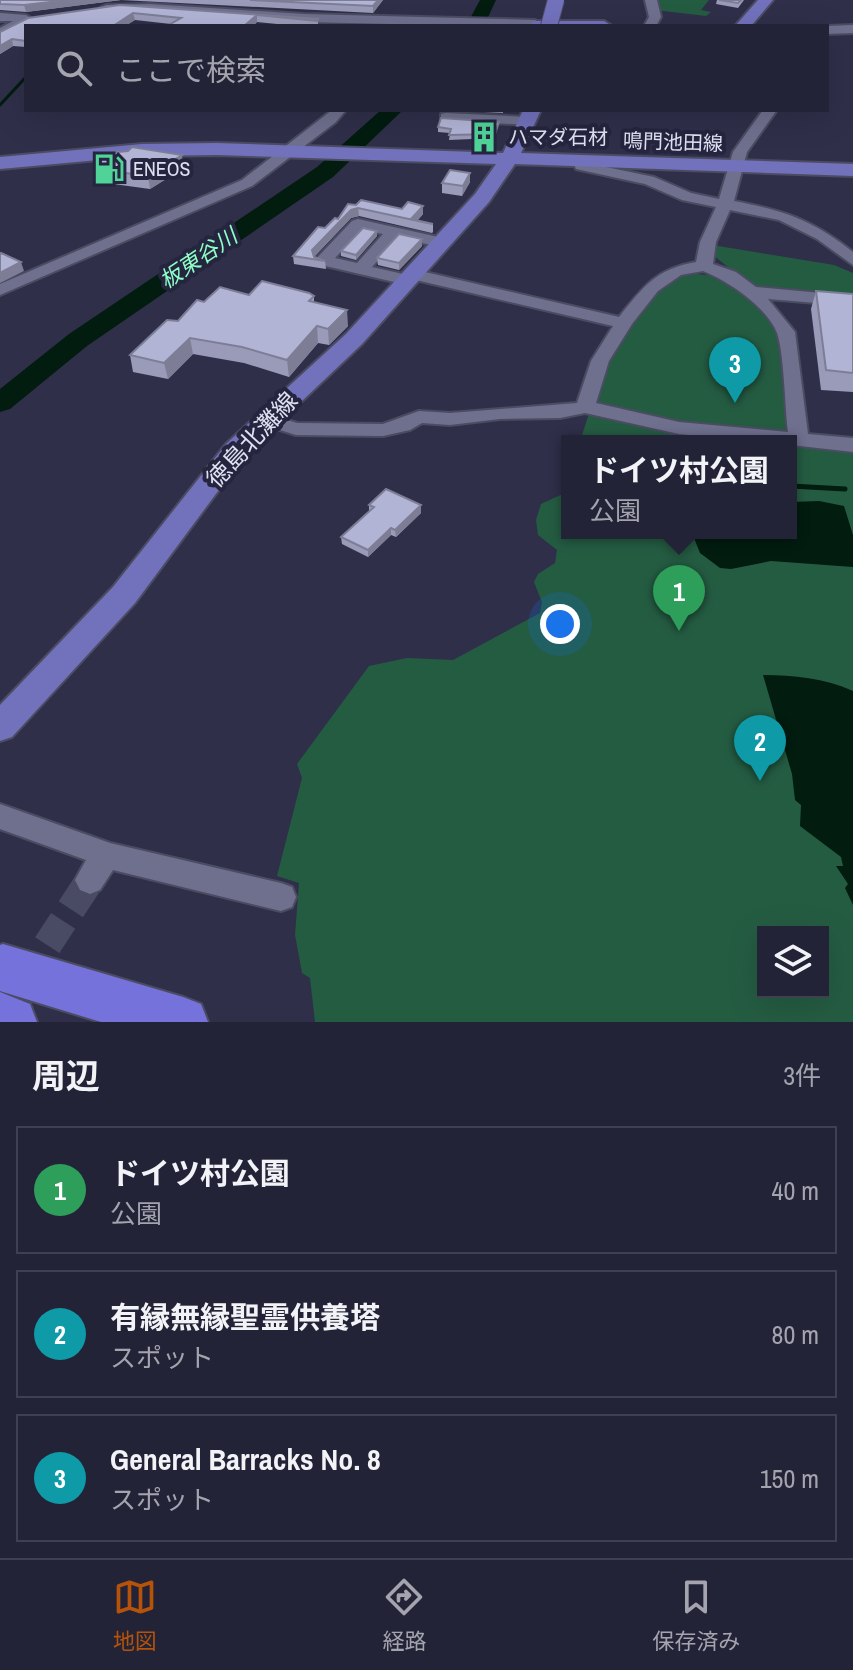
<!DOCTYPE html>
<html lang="ja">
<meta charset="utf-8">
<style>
:root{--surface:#232338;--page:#2b2b40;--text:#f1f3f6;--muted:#a3a4ae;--line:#404053;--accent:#b45309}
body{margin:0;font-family:"Archivo Narrow","Noto Sans JP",sans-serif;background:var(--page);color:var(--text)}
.controls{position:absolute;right:24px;bottom:24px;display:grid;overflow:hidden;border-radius:0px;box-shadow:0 8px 32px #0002}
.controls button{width:72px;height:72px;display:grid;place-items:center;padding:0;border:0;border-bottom:2px solid var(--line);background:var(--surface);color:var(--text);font:40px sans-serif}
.you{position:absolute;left:560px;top:624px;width:28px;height:28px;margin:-20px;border:6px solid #fff;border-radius:50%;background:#1a73e8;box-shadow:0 0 0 12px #1a73e833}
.badge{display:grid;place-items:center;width:52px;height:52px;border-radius:50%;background:var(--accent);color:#fff;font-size:26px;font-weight:700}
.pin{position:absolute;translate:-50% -66px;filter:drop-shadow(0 2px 4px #0008)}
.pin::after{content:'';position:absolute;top:42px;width:28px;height:24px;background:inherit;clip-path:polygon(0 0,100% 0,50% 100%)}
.popup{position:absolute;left:561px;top:435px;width:236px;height:104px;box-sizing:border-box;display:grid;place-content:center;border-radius:0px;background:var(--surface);filter:drop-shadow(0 2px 6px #0005);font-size:26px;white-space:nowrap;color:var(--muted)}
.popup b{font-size:30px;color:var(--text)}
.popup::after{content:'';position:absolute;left:50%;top:100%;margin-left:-16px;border:16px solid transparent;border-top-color:var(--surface)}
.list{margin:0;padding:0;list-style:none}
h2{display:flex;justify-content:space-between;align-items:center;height:104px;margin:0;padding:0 32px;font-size:34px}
h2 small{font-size:26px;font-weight:400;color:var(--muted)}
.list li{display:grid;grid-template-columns:52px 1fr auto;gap:24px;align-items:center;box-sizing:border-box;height:128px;margin:0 16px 16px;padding:0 16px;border:2px solid var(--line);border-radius:0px}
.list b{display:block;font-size:30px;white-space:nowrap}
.list p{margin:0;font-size:26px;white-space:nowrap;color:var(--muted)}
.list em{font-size:26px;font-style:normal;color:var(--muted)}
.icon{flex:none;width:44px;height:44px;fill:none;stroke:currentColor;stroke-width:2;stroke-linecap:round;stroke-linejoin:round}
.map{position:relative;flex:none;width:853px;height:1022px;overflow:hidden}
.search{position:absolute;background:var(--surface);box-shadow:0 8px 32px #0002;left:24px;right:24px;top:24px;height:88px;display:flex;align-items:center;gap:20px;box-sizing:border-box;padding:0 28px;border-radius:0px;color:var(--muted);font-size:30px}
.sheet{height:536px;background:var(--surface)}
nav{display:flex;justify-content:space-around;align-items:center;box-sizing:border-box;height:112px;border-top:2px solid var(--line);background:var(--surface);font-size:22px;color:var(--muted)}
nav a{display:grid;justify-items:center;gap:4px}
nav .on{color:var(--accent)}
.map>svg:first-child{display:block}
.green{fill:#245c42;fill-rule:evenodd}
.water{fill:#021c10}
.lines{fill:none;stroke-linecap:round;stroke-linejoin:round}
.stream-far1{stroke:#021c10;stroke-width:3}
.stream{stroke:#021c10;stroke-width:5}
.river{fill:#021c10;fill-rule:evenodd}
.minor-tunnel{stroke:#494a63;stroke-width:29;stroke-dasharray:29 14;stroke-linecap:butt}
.minor-casing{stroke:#4b4c62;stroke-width:4}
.major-casing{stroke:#4b4c62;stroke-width:4}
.highway-casing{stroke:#4b4c62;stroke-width:4}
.minor{fill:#6e708e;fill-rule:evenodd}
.major{fill:#7271bc;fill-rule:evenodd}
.highway{fill:#7572db;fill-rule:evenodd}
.major-bridge-casing{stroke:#4b4c62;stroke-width:18;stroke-linecap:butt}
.major-bridge{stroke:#7271bc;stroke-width:16}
.wall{fill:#999bb8}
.shaded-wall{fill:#7d7e96}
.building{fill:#b2b4d6;stroke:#7d7e96;stroke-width:2}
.labels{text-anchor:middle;stroke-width:8;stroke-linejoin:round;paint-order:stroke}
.far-poi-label{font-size:20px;fill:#dfe1f2;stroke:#25253f;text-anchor:start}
.far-street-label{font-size:20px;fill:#dfe1f2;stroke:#25253f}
.far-water-label{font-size:22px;font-style:italic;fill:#8cffc6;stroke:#25253f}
.street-label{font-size:24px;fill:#dfe1f2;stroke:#25253f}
</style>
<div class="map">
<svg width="853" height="1022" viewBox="0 0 853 1022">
<rect width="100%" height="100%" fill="#2f2f4a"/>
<g class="green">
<polygon points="654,0 709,0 701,10 711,12 706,16 655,10"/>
<polygon points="712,245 834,265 853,273 853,299 763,291 747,283 712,254"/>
<polygon points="679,272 724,277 752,299 777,331 790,441 580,441 606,362 649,295"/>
<path d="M791,445l62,4v573h-538l-5,-44 -8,-5 -7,-38 4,-52 -22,-7 25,-98 -5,-14 72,-98 38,-8 46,2 87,-47 2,-11 -8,-20 4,-8 17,-11 2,-13 -19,-15 -2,-15 5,-16 26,-12v41h224zM763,932h60v60h-60z"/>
</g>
<g class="water">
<polygon points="819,501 844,506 853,535 853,567 771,561 731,569 720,568 700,553 692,533 791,533 791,502"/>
<path d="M763,675c31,0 61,3 90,16v214l-8,-17 3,-4 -12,-18h7l-2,-9 -41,-31 1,-21 -6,-5 -3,-26z"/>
</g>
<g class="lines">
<polyline class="stream-far1" points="0,105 26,77"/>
<polyline class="stream" points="791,486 845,489"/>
<g class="river">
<polygon points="480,0 496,0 484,26 466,26"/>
<polygon points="381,110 403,110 333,177 87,346 10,409 0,412 0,389 69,334 317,167"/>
</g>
<polyline class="minor-tunnel" points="0,1017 90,880"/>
<g class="minor-casing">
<g id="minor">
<polygon points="645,0 657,0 661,17 656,26 644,26 649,17"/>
<polygon points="150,4 304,14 535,20 541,24 475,26 304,22 150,10 106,11 100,8 106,5"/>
<polygon points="0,13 26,15 32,19 0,37 0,28 13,21 0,21"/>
<polygon points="853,25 853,33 827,34 827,26"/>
<polygon points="332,110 346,110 336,122 252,186 0,295 0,284 242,180"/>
<path d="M763,110h14l-30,42 -13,49c51,10 77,18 119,51v13l-36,-26 -38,-19 -49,-10 -14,32 -3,22 23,8 20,15 97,9v10l-85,-7 27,33 13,102 45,4v14l-62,-7v-4h-45l-67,-7 -94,-21 -25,5 -60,1 -50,6 -28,-2 -12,7 -27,6 -87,-1 -38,-12 -3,-4 10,-6 32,10 86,1 36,-13 31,2 127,-10 14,-42 22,-35 -197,-46 -9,5 -90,-21 -2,-4 37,-39 6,-2 89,20 2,3 -8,5 -43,-9 -26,29 31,7 9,-5 207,48c25,-31 37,-48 77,-55l4,-20 16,-35 -34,-7 -37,-16 -69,-15 -4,-9 2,-3h10l3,6 67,14 37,16 28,6 14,-47zM362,230l21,4 -26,29 -22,-5zM703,271c25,10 64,36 74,62 7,19 8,76 11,99l-109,-10 -83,-19 13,-42 23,-37 26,-33 23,-16z"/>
<polygon points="446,113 529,117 536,121 529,125 441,120 441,114"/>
<polygon points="0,804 110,843 281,883 292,887 296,897 292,907 281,911 113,870 100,890 90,894 80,890 75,880 86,860 0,829"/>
</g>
</g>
<g class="major-casing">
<g id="major">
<polygon points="758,0 773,0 751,26 735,26"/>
<polygon points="535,21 604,21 612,26 527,26"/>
<polygon points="523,110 541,110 521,153 853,164 853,176 515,164 489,202 362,344 244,456 135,603 12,737 0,741 0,705 113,587 226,444 346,334 475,194 496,164 217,155 142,156 0,169 0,157 142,144 217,143 503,153"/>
</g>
</g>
<g class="highway-casing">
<g id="highway">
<polygon points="3,944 183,997 201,1004 208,1022 101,1022 3,992 0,991 0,945"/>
<polygon points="0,992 30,1004 37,1022 0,1022"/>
</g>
</g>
<use href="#minor" class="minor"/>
<use href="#major" class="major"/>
<use href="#highway" class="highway"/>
<g class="major-bridge-casing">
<polyline id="major-bridge" points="549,26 556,0"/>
</g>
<use href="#major-bridge" class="major-bridge"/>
</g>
<g class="wall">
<polygon points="0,0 121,0 26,12 0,10"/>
<polygon points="121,0 383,0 373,13"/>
<polygon points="717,0 744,0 738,8 716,4"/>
<polygon points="120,5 318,19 318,26 297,26 257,22 253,26 167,26 171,24 135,20 125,26 26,26 26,47 13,46 0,54 0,32 28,18"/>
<polygon points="443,110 503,110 503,113"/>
<polygon points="499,122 495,138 449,140 450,133 438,132 438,127"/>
<polygon points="97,154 184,168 150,189 106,183 100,167"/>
<polygon points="470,182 462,196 442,193 442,183"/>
<polygon points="348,204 423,214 417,221 433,224 433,232 432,233 359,216 351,218 314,257 325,261 326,269 294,264 293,256 325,228 338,219"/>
<polygon points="377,231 377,236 356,260 341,256 341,251"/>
<polygon points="422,239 422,246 399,270 378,265 377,258"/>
<polygon points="816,291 853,294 853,392 821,390 811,309"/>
<polygon points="249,295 314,296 314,302 348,326 329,345 318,343 289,377 244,363 193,354 168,379 133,372 130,355 178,321"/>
<polygon points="369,505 421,505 421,513 396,537 391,535 368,557 342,544 341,537 369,511"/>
</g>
<g class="shaded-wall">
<polygon points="68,0 121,0 26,12 24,5"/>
<polygon points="378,0 383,0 373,13 373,6"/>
<polygon points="133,13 135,20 125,26 113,26"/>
<polygon points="257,15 257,22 253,26 244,26"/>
<polygon points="12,39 13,46 0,54 0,46"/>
<polygon points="182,155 184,168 150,189 148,176"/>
<polygon points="470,173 470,182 462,196 463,186"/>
<polygon points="423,206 423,214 417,221 411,220"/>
<polygon points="358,208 359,216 351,218 313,258 312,250 351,210"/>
<polygon points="377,231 377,236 356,260 356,255"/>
<polygon points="422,239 422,246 399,270 399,263"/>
<polygon points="21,262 24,271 0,283 0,273"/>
<polygon points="347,310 348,326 329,345 328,329"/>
<polygon points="317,326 318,343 289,377 287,360"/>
<polygon points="190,338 193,354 168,379 164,363"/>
<polygon points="421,505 421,513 396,537 395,530"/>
<polygon points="391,528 391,535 368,557 368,550"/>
</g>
<g class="building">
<polygon points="0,0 68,0 24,5 0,4"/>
<polygon points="250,0 378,0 373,6"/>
<polygon points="719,0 741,0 738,3"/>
<polygon points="120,5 318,19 317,21 257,15 244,26 167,26 181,18 133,13 113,26 26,26 26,41 12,39 0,46 0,32 28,18"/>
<polygon points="441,118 499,122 495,134 449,135 451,129 438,127"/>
<polygon points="132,147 182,155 148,176 103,170 97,154 128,151"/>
<polygon points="450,170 470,173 463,186 442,183"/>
<polygon points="361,200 402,209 408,202 423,206 411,219 433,224 432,224 358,208 351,210 312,250 314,257 325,261 293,256 318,227 325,228 335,218 338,219 348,204 356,205"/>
<polygon points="363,228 377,231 356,255 341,251"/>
<polygon points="399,234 422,239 399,263 377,258"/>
<polygon points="1,253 21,262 0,273 0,254"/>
<polygon points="262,281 309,293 314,296 309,301 347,310 328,329 317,326 287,360 242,347 190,338 164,363 130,355 167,320 178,321 197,300 204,302 220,287 249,295"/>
<polygon points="816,291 853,294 853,373 826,370"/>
<polygon points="386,489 421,505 395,530 391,528 368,550 341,537 374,507 369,505"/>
</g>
<defs>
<g id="building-bare" transform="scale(2.4)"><path d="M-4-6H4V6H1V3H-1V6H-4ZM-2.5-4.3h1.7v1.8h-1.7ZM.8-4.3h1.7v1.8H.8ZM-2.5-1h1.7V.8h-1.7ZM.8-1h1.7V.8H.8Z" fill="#50d398" stroke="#25253f" stroke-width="2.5" paint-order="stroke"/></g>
<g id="fuel-bare" transform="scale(2.4)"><path d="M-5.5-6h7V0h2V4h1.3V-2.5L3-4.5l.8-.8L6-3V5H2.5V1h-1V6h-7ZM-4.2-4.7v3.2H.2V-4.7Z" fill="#50d398" stroke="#25253f" stroke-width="2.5" paint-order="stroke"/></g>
</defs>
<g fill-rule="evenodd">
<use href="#building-bare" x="484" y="137"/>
<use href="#fuel-bare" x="109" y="169"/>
</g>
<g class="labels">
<g class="far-poi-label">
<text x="508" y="144">ハマダ石材</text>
<text x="133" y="176">ENEOS</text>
</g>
<g class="far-street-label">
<text transform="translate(673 142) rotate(2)" y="7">鳴門池田線</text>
</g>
<g class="far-water-label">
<text transform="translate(198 258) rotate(-34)" y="8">板東谷川</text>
</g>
<g class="street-label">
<text transform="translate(252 440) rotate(-47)" y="8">徳島北灘線</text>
</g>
</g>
</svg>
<div class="controls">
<button><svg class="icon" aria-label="layers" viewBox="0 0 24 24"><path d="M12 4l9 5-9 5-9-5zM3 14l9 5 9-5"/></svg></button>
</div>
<div class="you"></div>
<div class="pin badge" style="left:679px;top:631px;background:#2e9e5b">1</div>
<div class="popup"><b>ドイツ村公園</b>公園</div>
<div class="pin badge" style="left:760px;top:781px;background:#0f9aa8">2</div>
<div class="pin badge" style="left:735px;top:403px;background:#0f9aa8">3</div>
<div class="search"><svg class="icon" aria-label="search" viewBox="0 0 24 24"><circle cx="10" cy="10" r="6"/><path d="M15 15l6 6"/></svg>ここで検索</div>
</div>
<section class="sheet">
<h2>周辺<small>3件</small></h2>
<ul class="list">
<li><span class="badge" style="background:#2e9e5b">1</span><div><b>ドイツ村公園</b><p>公園</p></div><em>40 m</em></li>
<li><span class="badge" style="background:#0f9aa8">2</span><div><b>有縁無縁聖霊供養塔</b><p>スポット</p></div><em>80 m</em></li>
<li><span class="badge" style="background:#0f9aa8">3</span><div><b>General Barracks No. 8</b><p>スポット</p></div><em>150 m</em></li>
</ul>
</section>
<nav>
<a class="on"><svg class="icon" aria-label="map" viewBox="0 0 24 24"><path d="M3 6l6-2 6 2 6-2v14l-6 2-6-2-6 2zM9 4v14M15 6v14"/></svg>地図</a>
<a><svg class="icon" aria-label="directions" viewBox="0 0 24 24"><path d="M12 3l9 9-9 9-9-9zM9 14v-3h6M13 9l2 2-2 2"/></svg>経路</a>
<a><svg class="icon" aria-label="saved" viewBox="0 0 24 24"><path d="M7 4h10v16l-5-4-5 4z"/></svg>保存済み</a>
</nav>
